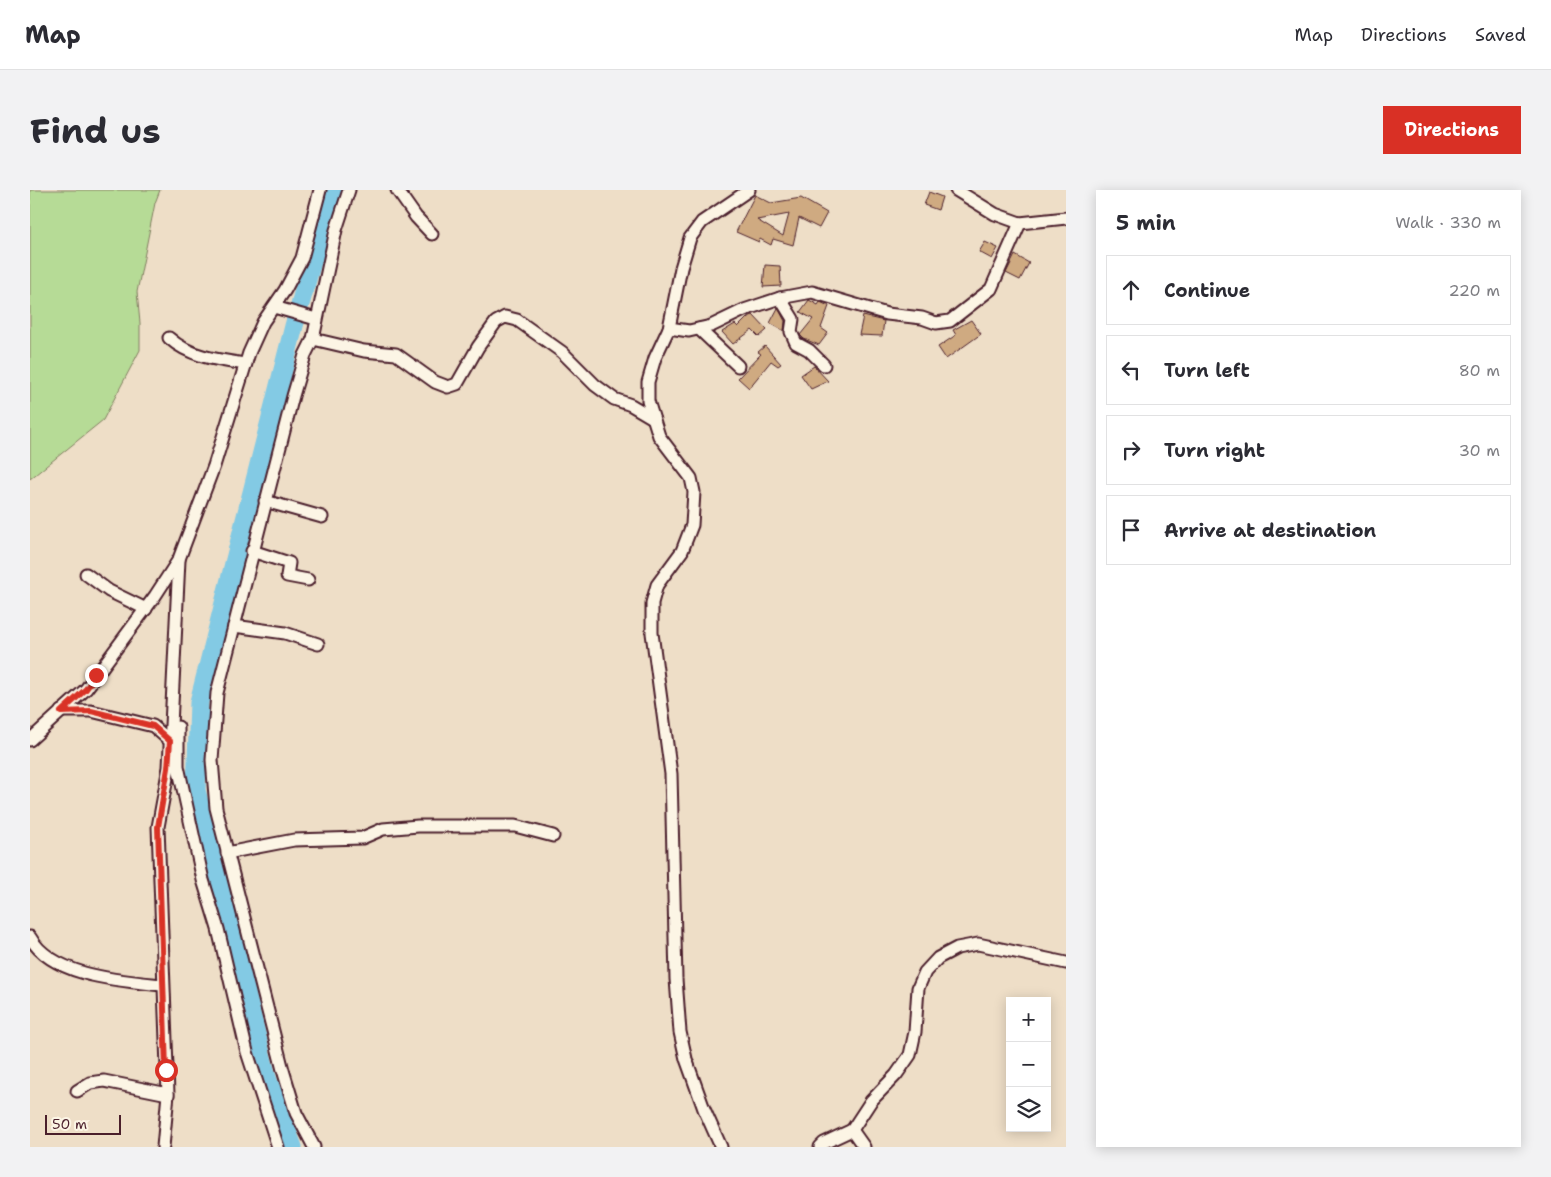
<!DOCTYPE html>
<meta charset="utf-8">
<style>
:root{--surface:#fff;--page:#f2f2f3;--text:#2b2b33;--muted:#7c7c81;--line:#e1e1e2;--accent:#d93025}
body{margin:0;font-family:"Shantell Sans",sans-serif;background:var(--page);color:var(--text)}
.controls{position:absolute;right:15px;bottom:15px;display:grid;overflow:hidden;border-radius:0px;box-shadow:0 2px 12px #0003}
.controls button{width:45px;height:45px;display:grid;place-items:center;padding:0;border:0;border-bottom:1px solid var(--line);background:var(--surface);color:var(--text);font:25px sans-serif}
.scale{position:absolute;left:15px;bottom:12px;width:76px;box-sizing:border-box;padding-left:5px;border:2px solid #4a1f2b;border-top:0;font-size:14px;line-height:18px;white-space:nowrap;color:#4a1f2b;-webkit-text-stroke:4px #fcf5e5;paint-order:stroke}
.stop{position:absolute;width:15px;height:15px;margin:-11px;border:4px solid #d93025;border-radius:50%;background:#fff}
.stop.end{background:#d93025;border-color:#fff;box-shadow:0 1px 5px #0008}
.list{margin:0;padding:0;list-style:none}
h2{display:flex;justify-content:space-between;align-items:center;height:65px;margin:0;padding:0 20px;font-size:21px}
h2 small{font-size:16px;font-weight:400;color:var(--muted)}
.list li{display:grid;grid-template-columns:32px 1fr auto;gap:15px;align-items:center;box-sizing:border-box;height:70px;margin:0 10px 10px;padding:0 10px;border:1px solid var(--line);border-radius:0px}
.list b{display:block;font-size:19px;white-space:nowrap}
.list em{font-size:16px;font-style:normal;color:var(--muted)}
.icon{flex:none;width:28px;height:28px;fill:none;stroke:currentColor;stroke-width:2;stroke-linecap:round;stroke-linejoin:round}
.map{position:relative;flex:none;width:1036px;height:957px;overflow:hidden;border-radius:0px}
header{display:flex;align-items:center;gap:30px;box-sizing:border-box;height:70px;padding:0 25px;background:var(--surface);border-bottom:1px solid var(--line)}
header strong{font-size:24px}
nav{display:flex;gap:28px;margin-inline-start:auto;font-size:18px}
.intro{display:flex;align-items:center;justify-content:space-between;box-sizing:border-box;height:120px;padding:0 30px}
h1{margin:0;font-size:35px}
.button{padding:12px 22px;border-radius:0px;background:var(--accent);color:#fff;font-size:18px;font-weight:700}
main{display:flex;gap:30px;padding:0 30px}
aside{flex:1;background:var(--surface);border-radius:0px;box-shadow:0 2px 12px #0003}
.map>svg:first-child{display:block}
.green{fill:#b6db96;stroke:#807d60}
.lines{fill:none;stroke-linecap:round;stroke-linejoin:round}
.river{stroke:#83cae4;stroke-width:19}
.building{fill:#cfaa81;stroke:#4a1f2b;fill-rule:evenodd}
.minor-casing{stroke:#4a1f2b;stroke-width:15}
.minor{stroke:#fcf5e5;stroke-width:11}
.route{stroke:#d93025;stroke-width:6}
</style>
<header>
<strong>Map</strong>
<nav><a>Map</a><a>Directions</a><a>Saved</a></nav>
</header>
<div class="intro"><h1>Find us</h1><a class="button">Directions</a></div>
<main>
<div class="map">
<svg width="1036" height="957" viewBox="0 0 1036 957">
<rect width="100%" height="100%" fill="#eedec7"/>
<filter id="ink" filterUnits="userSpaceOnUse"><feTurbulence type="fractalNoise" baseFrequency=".02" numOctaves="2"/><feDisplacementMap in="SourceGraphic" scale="10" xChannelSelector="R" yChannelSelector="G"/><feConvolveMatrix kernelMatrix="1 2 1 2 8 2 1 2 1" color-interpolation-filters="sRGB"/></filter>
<g filter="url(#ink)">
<polygon class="green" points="0,0 130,0 125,13 107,102 110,133 110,160 73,230 0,289"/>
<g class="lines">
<polyline class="river" points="263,957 237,888 166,600 169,512 264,136 302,0"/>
</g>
<g class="building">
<polygon points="899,2 912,7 908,20 894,15"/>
<path d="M725,5l16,8 30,-5 26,15 -8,15 -20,-10 -6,27 -20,-6 -2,6 -11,-6 -1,3 -23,-10zM759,24l-6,22 -26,-16z"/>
<polygon points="955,52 968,58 962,69 949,62"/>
<polygon points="985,65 999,73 990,90 976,83"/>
<polygon points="735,75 750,76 751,96 733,97"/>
<polygon points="779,110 788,115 790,112 799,116 791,138 798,143 789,155 774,149 770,145 783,129 770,122"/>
<polygon points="748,118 755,131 754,141 740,133"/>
<polygon points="723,125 737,140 729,147 722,140 703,154 692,142 705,134 708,137 718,127"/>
<polygon points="833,126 854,131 852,146 829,145"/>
<polygon points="941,130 951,144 916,169 908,157 926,145 923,140"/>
<polygon points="735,156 751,174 748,176 741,171 719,198 708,188 731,164 728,162"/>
<polygon points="784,176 798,191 781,199 771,185"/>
</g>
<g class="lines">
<g class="minor-casing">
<g id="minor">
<polyline points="367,0 386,27 402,44"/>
<polyline points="926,0 965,24 990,33 1036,28"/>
<polyline points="750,108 763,129 761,142 766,153 779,160 794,175"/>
<polyline points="244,117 286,129"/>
<polyline points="639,138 659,141 681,136 714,120 750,108 782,102 857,124 892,128 906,133 920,131 961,99 990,33"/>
<polyline points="669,139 708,176"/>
<path d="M139,148c21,19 49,22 77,26"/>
<polyline points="283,149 334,161 366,164 405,192 418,197 427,194 448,157 466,132 475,127 487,130 532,162 565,195 584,209 601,215 623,228"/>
<polyline points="235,311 292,327"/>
<polyline points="222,361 259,373 257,386 278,390"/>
<polyline points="56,384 79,401 116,419"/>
<polyline points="204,436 255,443 288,454"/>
<polyline points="31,521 61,521 123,536 140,551"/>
<polyline points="148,537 148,576 173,690 188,739 217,862 248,957"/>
<polyline points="0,550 56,499 125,406 149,369 184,276 219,163 233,132 255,100 272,68 290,0"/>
<polyline points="197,663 264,650 332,648 353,639 388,636 485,636 523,646"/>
<path d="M0,747c22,40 93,44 133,48"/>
<polyline points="47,901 60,893 74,891 138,904"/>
<polyline points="822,940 834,957"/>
<polyline points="133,957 138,904 128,637 139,577 149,370"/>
<polyline points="284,957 266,923 253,880 186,618 182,570 187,503 263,206 275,165 283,149 306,40 319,0"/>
<polyline points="691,957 674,919 656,869 650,842 646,789 641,584 622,443 622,413 627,395 652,361 662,335 664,302 661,288 629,246 618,211 618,192 625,168 639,138 651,78 660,48 672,32 719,0"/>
<polyline points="790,957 794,953 822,940 841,911 866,885 880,865 885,842 888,798 895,782 908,768 927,758 948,754 1036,773"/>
</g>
</g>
<use href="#minor" class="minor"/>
</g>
</g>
<g class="lines" filter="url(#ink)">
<polyline class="route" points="66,485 56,499 31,522 61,521 123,536 140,551 138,578 128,637 136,880"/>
</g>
</svg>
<div class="controls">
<button>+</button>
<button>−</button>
<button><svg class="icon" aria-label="layers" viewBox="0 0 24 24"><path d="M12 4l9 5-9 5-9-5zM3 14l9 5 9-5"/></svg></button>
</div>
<div class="scale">50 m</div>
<div class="stop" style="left:136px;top:880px"></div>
<div class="stop end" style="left:66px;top:485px"></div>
</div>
<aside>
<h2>5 min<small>Walk · 330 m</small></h2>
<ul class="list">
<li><svg class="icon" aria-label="ahead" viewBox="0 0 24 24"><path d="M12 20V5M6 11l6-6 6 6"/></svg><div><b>Continue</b></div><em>220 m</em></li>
<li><svg class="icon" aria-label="left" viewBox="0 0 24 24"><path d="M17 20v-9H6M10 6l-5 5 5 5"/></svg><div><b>Turn left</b></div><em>80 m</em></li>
<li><svg class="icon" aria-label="right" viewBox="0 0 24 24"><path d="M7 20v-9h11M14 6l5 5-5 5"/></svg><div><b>Turn right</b></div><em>30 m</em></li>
<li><svg class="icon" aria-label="arrive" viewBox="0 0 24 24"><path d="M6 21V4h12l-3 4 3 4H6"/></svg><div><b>Arrive at destination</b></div></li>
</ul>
</aside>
</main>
